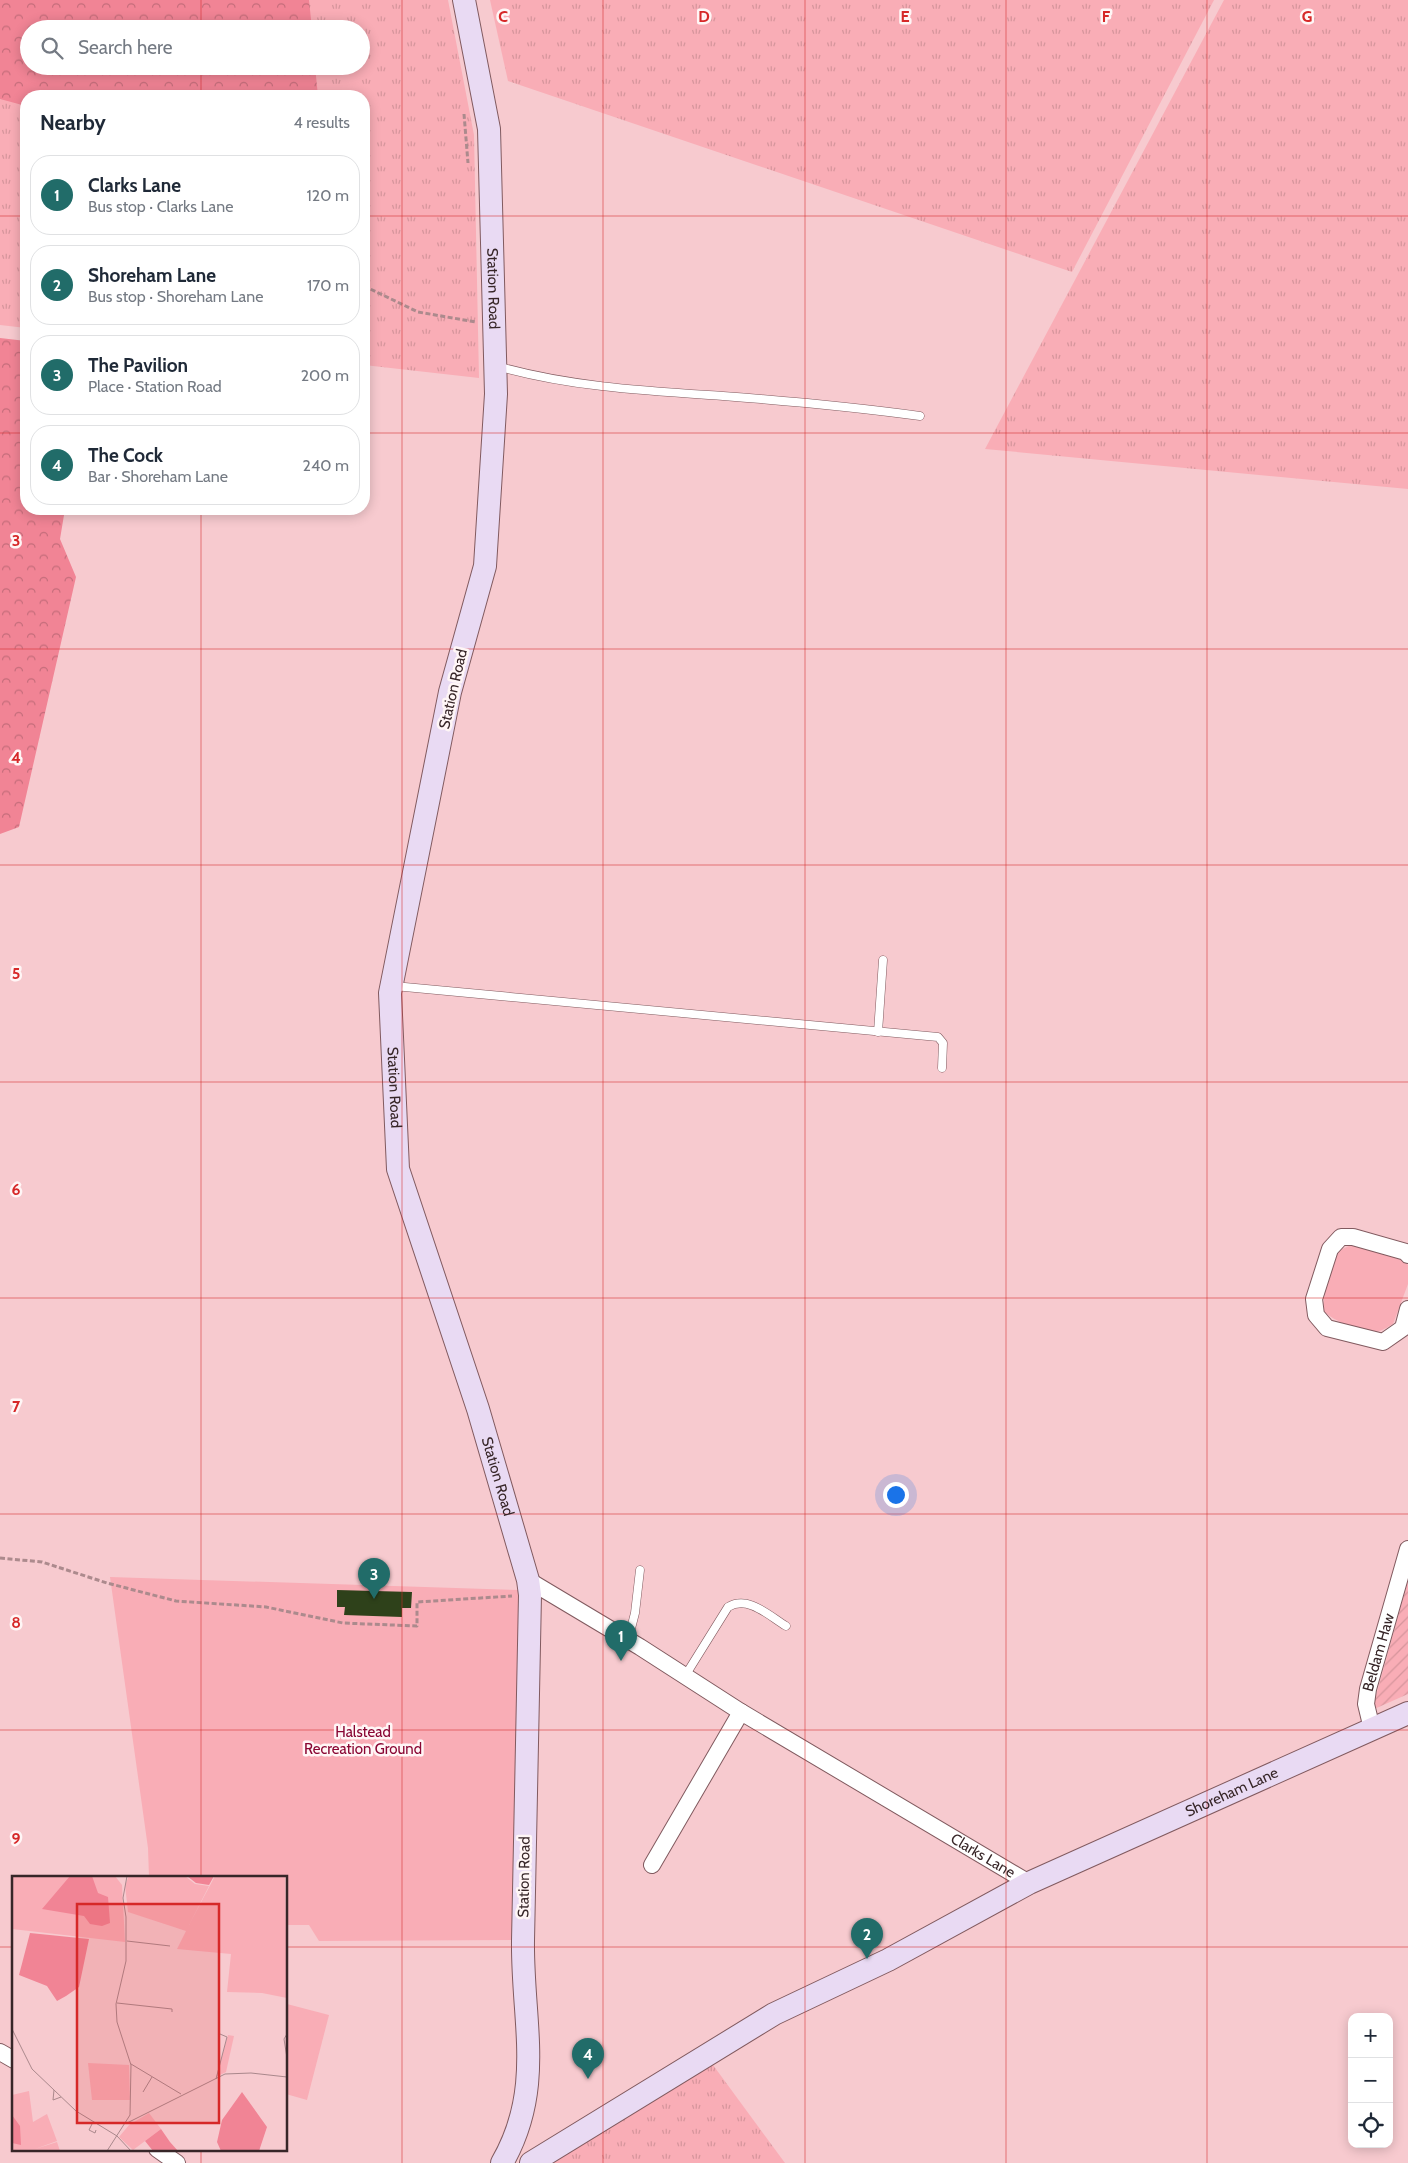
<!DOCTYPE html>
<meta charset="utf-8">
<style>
:root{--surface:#fff;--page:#f6f6f7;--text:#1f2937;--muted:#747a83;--line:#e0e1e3;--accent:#216c69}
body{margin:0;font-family:Cabin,sans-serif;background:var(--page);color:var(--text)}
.controls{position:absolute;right:15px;bottom:15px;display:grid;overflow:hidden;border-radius:10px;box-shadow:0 2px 12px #0003}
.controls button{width:45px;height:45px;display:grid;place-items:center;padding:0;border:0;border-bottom:1px solid var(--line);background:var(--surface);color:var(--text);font:25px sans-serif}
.you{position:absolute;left:895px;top:1494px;width:18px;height:18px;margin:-12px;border:4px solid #fff;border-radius:50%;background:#1a73e8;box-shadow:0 0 0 8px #1a73e833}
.badge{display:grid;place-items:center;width:32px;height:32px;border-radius:50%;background:var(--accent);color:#fff;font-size:16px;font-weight:700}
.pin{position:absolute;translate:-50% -41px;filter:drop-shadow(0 1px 2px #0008)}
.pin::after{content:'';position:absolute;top:26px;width:18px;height:15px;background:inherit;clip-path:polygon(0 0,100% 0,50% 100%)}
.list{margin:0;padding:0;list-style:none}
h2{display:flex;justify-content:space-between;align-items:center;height:65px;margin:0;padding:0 20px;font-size:21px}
h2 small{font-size:16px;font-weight:400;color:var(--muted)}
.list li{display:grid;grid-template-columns:32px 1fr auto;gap:15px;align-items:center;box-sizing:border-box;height:80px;margin:0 10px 10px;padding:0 10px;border:1px solid var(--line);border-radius:20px}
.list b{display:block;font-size:19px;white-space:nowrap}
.list p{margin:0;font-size:16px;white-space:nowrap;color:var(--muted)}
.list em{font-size:16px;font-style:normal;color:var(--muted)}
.icon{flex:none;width:28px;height:28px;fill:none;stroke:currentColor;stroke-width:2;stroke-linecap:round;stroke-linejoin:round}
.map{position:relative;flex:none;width:1408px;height:2163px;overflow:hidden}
.search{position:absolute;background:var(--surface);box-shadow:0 2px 12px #0003;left:20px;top:20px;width:350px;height:55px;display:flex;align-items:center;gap:12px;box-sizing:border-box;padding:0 18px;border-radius:28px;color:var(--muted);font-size:19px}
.panel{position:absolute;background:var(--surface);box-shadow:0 2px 12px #0003;left:20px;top:90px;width:350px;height:425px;border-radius:20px}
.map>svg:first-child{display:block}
.grass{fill:url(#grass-tufts);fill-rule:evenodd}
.forest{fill:url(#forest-crowns)}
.park{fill:#f9adb6}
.garden{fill:url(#garden-furrows)}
.building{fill:#2e411a}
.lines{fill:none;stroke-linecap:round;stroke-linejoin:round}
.lane-casing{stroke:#815a5f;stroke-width:9}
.street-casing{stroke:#815a5f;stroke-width:18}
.secondary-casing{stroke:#815a5f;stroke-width:24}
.path{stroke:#ac8a8d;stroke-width:3;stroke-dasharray:5 2.5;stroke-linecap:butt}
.lane{stroke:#fff;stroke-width:8}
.street{stroke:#fff;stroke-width:16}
.secondary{stroke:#e9daf3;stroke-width:22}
.grid{fill:none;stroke:#d62828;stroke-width:1;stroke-opacity:0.55}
.labels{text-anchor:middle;stroke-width:5;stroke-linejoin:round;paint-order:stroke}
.street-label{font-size:15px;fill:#372628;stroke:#fff6f6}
.park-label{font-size:15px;fill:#890633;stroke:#fff6f6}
.inset-road{fill:none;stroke:#aa888c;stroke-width:1}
.view{fill:#d62828;fill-opacity:0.15;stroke:#d62828;stroke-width:2.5}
.inset-edge{fill:none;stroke:#372628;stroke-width:2.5}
.grid-label{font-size:16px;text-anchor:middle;font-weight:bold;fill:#d62828;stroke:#fff6f6;stroke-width:5;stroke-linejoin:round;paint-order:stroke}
</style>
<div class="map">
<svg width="1408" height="2163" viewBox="0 0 1408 2163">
<defs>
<pattern id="grass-tufts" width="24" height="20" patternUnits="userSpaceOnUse" patternTransform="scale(1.25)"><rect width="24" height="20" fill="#f9adb6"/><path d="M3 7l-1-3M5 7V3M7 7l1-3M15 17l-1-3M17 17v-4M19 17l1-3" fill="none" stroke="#d6959c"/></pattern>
<pattern id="forest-crowns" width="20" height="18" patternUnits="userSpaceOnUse" patternTransform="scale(1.25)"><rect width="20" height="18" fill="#f18495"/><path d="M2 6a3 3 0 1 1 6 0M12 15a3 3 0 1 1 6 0" fill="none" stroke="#c46c7a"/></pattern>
<pattern id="garden-furrows" width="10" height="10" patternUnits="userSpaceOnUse" patternTransform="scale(1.25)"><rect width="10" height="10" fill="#f9adb6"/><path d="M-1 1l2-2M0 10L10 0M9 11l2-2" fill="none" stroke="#d6959c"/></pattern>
</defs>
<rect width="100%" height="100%" fill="#f7cacf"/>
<g class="grass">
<path d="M0,0h448l26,135 5,243 -115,-13v-269h-338v232l-26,-3zM29,29h332v37h-332z"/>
<polygon points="490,0 1214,0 1072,272 508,81"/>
<polygon points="1224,0 1408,0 1408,489 985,449"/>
<polygon points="713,2065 785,2163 553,2163 556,2161"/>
</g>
<g class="forest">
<polygon points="0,0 309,0 312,29 29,29 29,66 315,66 318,96 26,96 26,106 0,99"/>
<polygon points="0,338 26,341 26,509 65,509 60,539 76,577 19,827 0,834"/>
</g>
<g class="park">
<path d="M1354,1244l45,12 9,9v19l-15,40c-4,2 -9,6 -14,7 -15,5 -43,-10 -55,-19 -2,-12 6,-54 15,-61 4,-3 10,-5 15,-7z"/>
<polygon points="110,1577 519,1590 521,1940 319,1941 309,1925 286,1925 286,1877 149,1877 148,1848"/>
<polygon points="287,2004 329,2015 307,2100 286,2094"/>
</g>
<polygon class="garden" points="1408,1581 1408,1694 1372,1710"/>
<polygon class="building" points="337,1590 412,1592 411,1608 402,1608 402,1617 344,1615 345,1607 337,1607"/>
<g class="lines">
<g class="lane-casing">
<g id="lane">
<path d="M497,366c73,21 151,25 226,30 66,5 131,11 197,20"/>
<polyline points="394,986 938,1037 943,1043 942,1068"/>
<polyline points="878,1032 883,960"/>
<polyline points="628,1640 635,1613 640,1570"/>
<path d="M685,1676l43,-69c20,-12 40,8 58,19"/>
</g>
</g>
<g class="street-casing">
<g id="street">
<polyline points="1408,1255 1406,1252 1353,1237 1341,1237 1330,1249 1314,1299 1316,1315 1327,1328 1383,1342 1403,1328 1408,1309"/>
<path id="s1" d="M528,1580l112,67 101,65 288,171"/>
<path id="s2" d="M1372,1729l-6,-25 2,-15 40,-140"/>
<polyline points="652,1865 741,1712"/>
<polyline points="0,2052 14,2060"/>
<polyline points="157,2149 177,2163"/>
</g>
</g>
<g class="secondary-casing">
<g id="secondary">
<path id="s3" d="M464,0l25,129 7,265 -11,172 -35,126 -60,301 8,176 80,240 50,171 2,15c-2,115 -4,230 -7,346 -1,81 22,147 -21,222"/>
<path id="s4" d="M531,2163l243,-149 114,-54 141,-77 379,-170"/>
</g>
</g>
<g class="path">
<polyline points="464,114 468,163"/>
<polyline points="364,286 418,312 476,322"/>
<polyline points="0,1558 42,1562 107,1583 176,1601 266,1607 343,1623 417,1626 417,1602 512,1596"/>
</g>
<use href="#lane" class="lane"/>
<use href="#street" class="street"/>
<use href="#secondary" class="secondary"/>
</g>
<path class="grid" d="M201,0v29M402,0v2163M603,0v2163M805,0v2163M1006,0v2163M1207,0v2163M201,66v30M0,216h26M364,216h1044M0,433h26M364,433h1044M201,509v1368M0,649h1408M0,865h1408M0,1082h1408M0,1298h1408M0,1514h1408M0,1730h1408M0,1947h14M286,1947h1122M201,2149v14"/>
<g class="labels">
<g class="street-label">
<text dy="5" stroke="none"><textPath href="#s3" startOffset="291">Station Road</textPath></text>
<text transform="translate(453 689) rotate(-77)" y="5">Station Road</text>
<text dy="5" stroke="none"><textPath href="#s3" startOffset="1101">Station Road</textPath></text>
<text dy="5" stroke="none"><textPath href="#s3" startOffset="1506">Station Road</textPath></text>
<text dy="5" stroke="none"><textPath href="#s2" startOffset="79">Beldam Haw</textPath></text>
<text dy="5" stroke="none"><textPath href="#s4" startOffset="794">Shoreham Lane</textPath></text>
<text dy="5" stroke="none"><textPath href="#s1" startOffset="532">Clarks Lane</textPath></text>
<text transform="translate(524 1877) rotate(-89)" y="5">Station Road</text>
</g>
<g class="park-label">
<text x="363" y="1737">Halstead<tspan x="363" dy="17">Recreation Ground</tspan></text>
</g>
</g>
<g transform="translate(12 1876)">
<rect width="275" height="275" fill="#f7cacf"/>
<path d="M0,0h103l7,9 3,57 -113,-13zM117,0h56l10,8 14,2 -20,39 26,-49h70l2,122 -25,-5 -35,-1 4,-38 -54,-5 9,-18 -58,-19 -3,-27zM17,215l4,31 14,-8 10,27 -22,8 22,-7 3,9h-48v-56zM137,237l12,16 -28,21 -14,-13 10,-12z" fill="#f9adb6"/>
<path d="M58,0h22l6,17 10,4 2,26 -8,3 -12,-2 -6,-8 -42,-7zM175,0h27l-5,9 -13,-2zM18,57l59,6 -10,48 -13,9 -9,5 -10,-15 -28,-11zM230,216l25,35 -8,24h-38l-4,-9 5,-22zM0,239l8,11 1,19 -9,-2zM149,253l9,13 8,9h-25l-8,-10z" fill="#f18495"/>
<path d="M76,187l41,2 1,35h-38z" fill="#f9adb6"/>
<path d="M216,159l6,1 -8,36 -10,5z" fill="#f9adb6"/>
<path class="inset-road" d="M115,65l43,5M105,127l55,6v3M0,153l20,40 44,42 41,25 14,15M275,158l-3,5 3,19M119,188l50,30M204,203l11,-42 -7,-3M42,214l-1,10 8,-3M131,216l9,-15M81,246l-4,8 6,3 1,-3M115,247l98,-49 26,-1 36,4M95,275l23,-36 1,-50 -14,-43 -1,-18 10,-43v-44l-3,-19 4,-22"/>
<path class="view" d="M65,28h142v219h-142z"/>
<rect width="275" height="275" class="inset-edge"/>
</g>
<g class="grid-label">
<text x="503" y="22">C</text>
<text x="704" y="22">D</text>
<text x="905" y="22">E</text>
<text x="1106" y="22">F</text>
<text x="1307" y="22">G</text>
<text x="16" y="546">3</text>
<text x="16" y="763">4</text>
<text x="16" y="979">5</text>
<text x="16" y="1195">6</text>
<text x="16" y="1412">7</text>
<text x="16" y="1628">8</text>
<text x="16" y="1844">9</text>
</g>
</svg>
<div class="controls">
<button>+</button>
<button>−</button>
<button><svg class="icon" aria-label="locate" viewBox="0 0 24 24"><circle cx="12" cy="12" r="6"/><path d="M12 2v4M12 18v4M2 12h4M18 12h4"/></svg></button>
</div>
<div class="you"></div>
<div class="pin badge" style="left:621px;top:1661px">1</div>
<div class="pin badge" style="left:867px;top:1959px">2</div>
<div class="pin badge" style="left:374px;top:1599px">3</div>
<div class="pin badge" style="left:588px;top:2079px">4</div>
<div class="search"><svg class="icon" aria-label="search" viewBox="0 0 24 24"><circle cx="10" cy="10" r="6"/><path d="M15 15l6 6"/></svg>Search here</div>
<section class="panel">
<h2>Nearby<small>4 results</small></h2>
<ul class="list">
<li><span class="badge">1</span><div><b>Clarks Lane</b><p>Bus stop · Clarks Lane</p></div><em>120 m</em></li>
<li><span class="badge">2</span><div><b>Shoreham Lane</b><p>Bus stop · Shoreham Lane</p></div><em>170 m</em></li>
<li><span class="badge">3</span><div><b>The Pavilion</b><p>Place · Station Road</p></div><em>200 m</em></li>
<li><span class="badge">4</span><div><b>The Cock</b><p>Bar · Shoreham Lane</p></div><em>240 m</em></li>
</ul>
</section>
</div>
